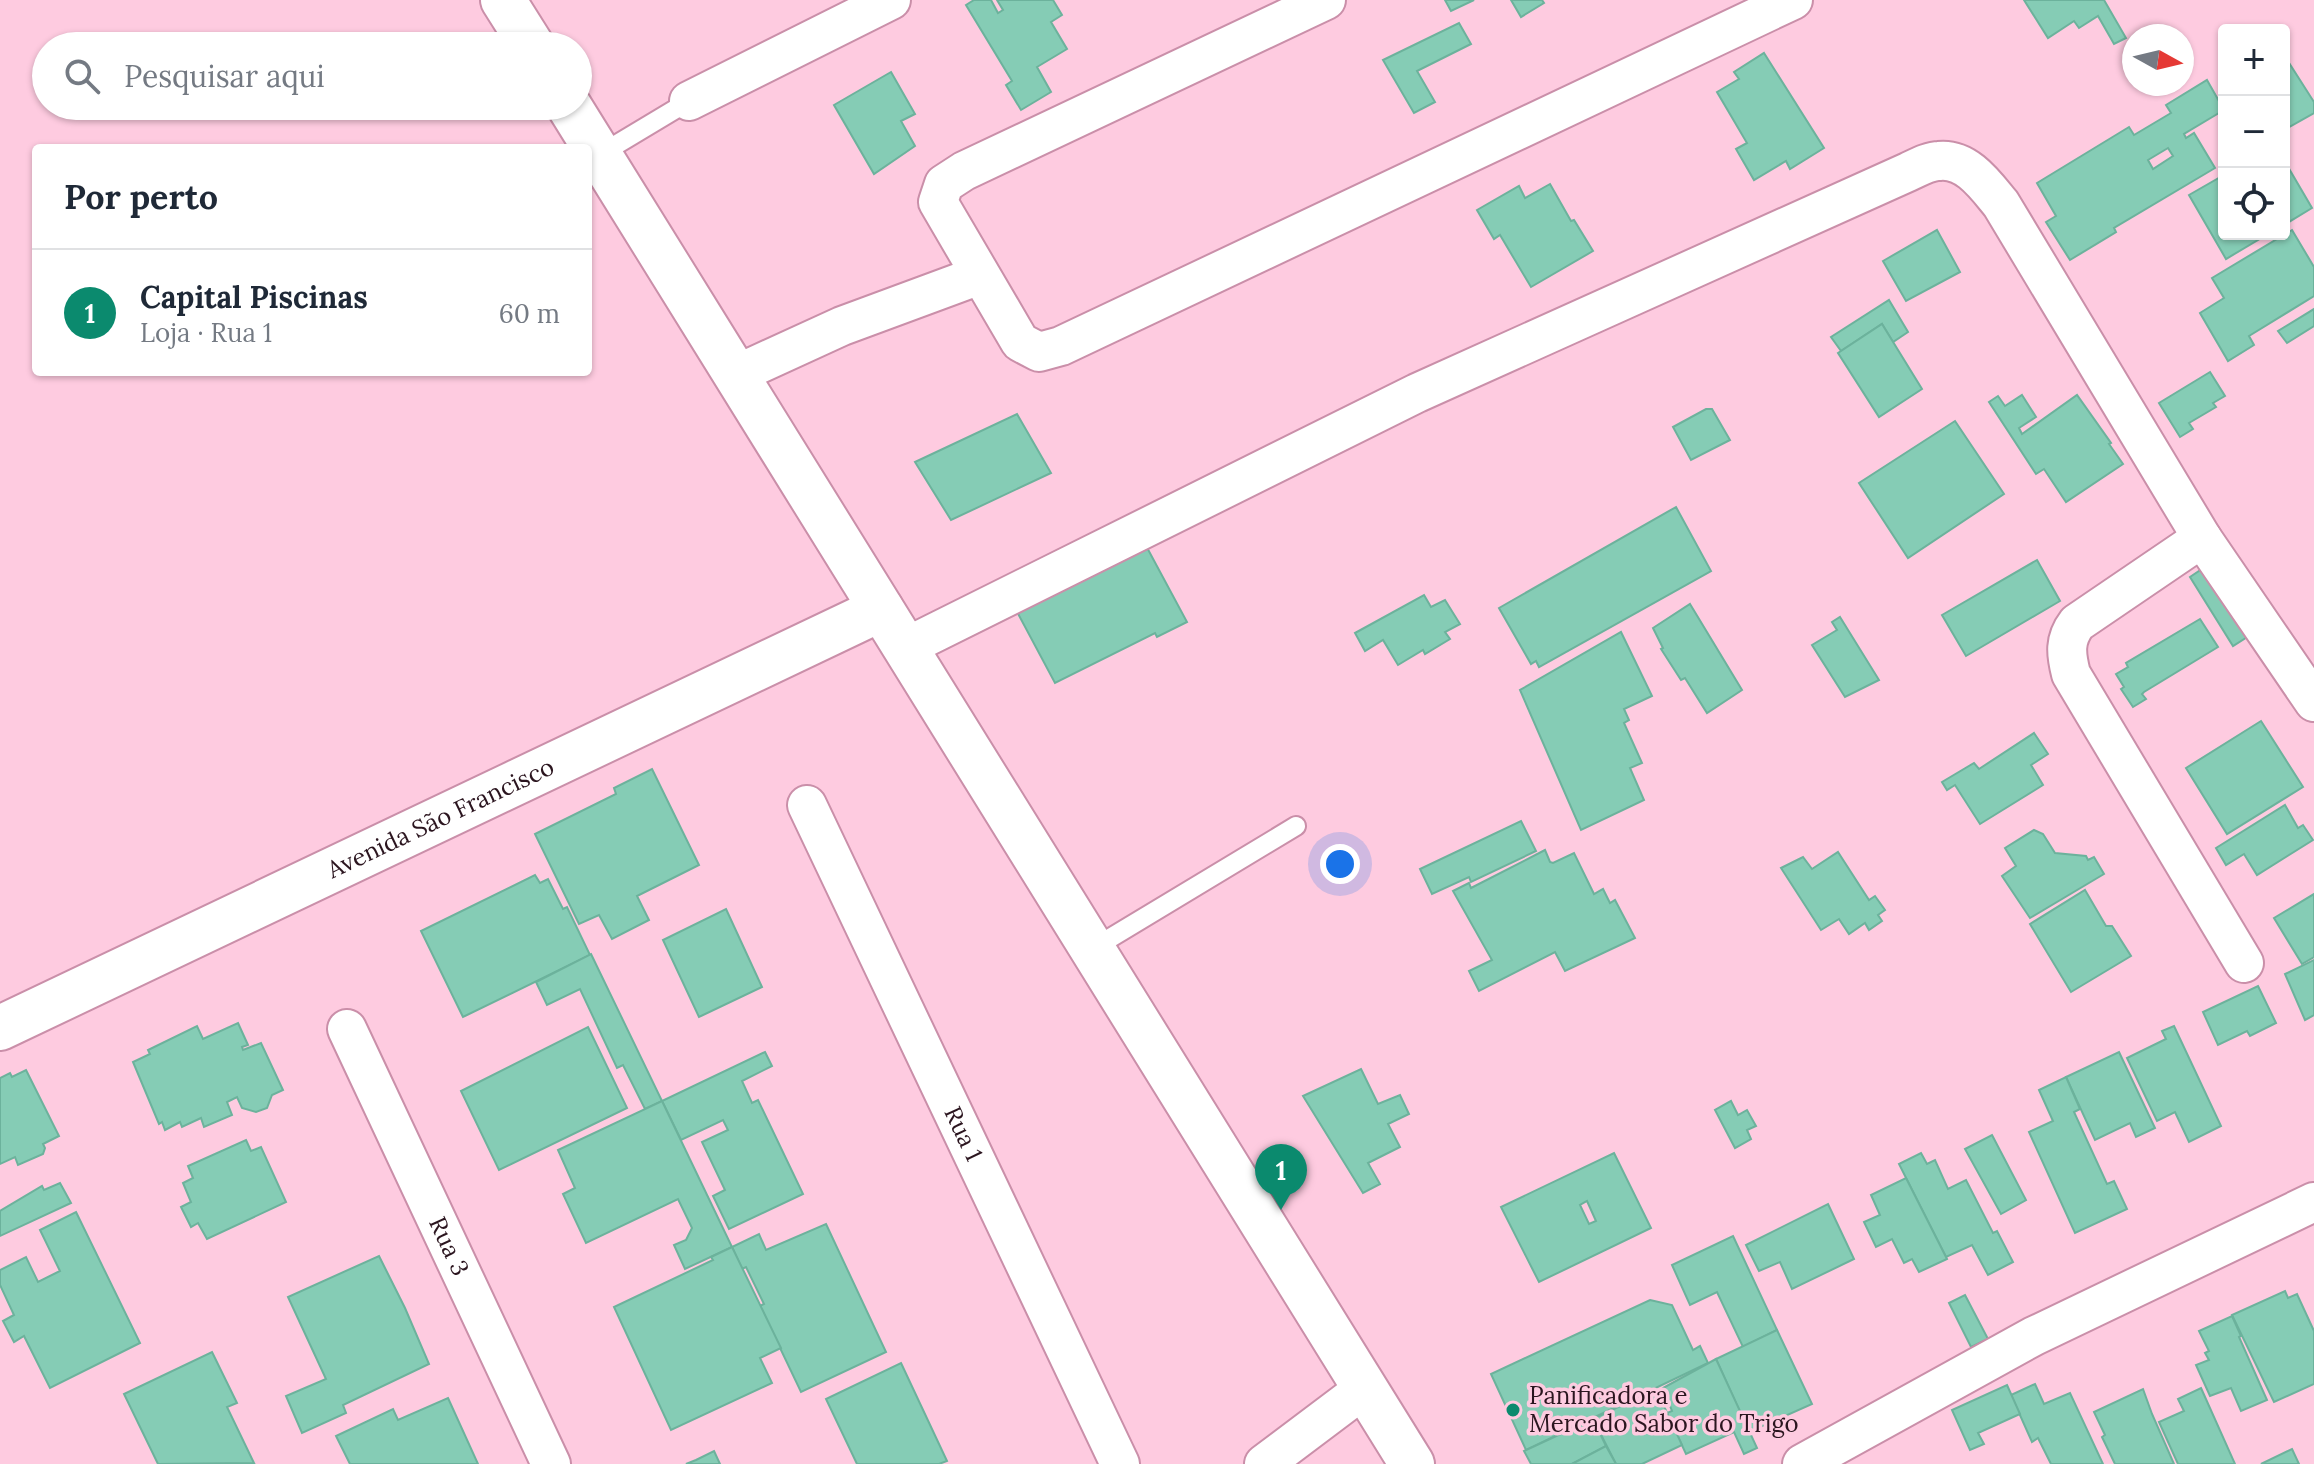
<!DOCTYPE html>
<html lang="pt">
<meta charset="utf-8">
<style>
:root{--surface:#fff;--page:#f2f2f3;--text:#1f2937;--muted:#747a83;--line:#e0e1e3;--accent:#0b8a6e}
body{margin:0;font-family:Lora,serif;background:var(--page);color:var(--text)}
.controls{position:absolute;right:24px;top:24px;display:grid;overflow:hidden;border-radius:8px;box-shadow:0 2px 6px #0004}
.controls button{width:72px;height:72px;display:grid;place-items:center;padding:0;border:0;border-bottom:2px solid var(--line);background:var(--surface);color:var(--text);font:40px sans-serif}
.compass{position:absolute;left:2122px;top:24px;width:72px;height:72px;border-radius:50%;background:var(--surface);box-shadow:0 2px 6px #0004;rotate:98deg}
.you{position:absolute;left:1340px;top:864px;width:28px;height:28px;margin:-20px;border:6px solid #fff;border-radius:50%;background:#1a73e8;box-shadow:0 0 0 12px #1a73e833}
.badge{display:grid;place-items:center;width:52px;height:52px;border-radius:50%;background:var(--accent);color:#fff;font-size:26px;font-weight:700}
.pin{position:absolute;translate:-50% -66px;filter:drop-shadow(0 2px 4px #0008)}
.pin::after{content:'';position:absolute;top:42px;width:28px;height:24px;background:inherit;clip-path:polygon(0 0,100% 0,50% 100%)}
.list{margin:0;padding:0;list-style:none}
h2{display:flex;justify-content:space-between;align-items:center;height:104px;margin:0;padding:0 32px;font-size:34px}
h2 small{font-size:26px;font-weight:400;color:var(--muted)}
.list li{display:grid;grid-template-columns:52px 1fr auto;gap:24px;align-items:center;box-sizing:border-box;height:128px;padding:0 32px;border-top:2px solid var(--line)}
.list b{display:block;font-size:30px;white-space:nowrap}
.list p{margin:0;font-size:26px;white-space:nowrap;color:var(--muted)}
.list em{font-size:26px;font-style:normal;color:var(--muted)}
.icon{flex:none;width:44px;height:44px;fill:none;stroke:currentColor;stroke-width:2;stroke-linecap:round;stroke-linejoin:round}
.map{position:relative;flex:none;width:2314px;height:1464px;overflow:hidden}
.search{position:absolute;background:var(--surface);box-shadow:0 2px 6px #0004;left:32px;top:32px;width:560px;height:88px;display:flex;align-items:center;gap:20px;box-sizing:border-box;padding:0 28px;border-radius:44px;color:var(--muted);font-size:30px}
.panel{position:absolute;background:var(--surface);box-shadow:0 2px 6px #0004;left:32px;top:144px;width:560px;height:232px;border-radius:8px}
.map>svg:first-child{display:block}
.building{fill:#85ccb5;stroke:#6cb29c;stroke-width:2;fill-rule:evenodd}
.lines{fill:none;stroke-linecap:round;stroke-linejoin:round}
.lane-casing{stroke:#ca8fa9;stroke-width:22}
.street-casing{stroke:#ca8fa9;stroke-width:42}
.secondary-casing{stroke:#ca8fa9;stroke-width:48}
.lane{stroke:#fff;stroke-width:18}
.street{stroke:#fff;stroke-width:38}
.secondary{stroke:#fff;stroke-width:44}
.poi-dot{fill:#0b8a6e;stroke:#fecbe0;stroke-width:3}
.labels{text-anchor:middle;stroke-width:7;stroke-linejoin:round;paint-order:stroke}
.street-label{font-size:24px;fill:#2b151f;stroke:#fecbe0}
.poi-label{font-size:24px;fill:#2b151f;stroke:#fecbe0;text-anchor:start}
</style>
<div class="map">
<svg width="2314" height="1464" viewBox="0 0 2314 1464">
<rect width="100%" height="100%" fill="#fecbe0"/>
<g class="building">
<polygon points="974,0 991,0 998,13 1003,10 997,0 1053,0 1062,15 1051,22 1067,49 1037,67 1051,92 1021,110 1006,85 1012,81 966,5"/>
<polygon points="1445,0 1474,0 1451,11"/>
<polygon points="1511,0 1542,0 1544,3 1521,17"/>
<polygon points="2024,0 2104,0 2126,38 2114,44 2098,16 2079,28 2074,21 2048,38"/>
<polygon points="1459,23 1471,44 1417,71 1435,102 1414,113 1383,60"/>
<polygon points="1764,53 1824,148 1790,169 1786,161 1754,180 1736,149 1747,143 1717,92 1739,79 1734,72"/>
<polygon points="2284,55 2314,102 2314,113 2284,130 2284,102 2287,100 2284,96"/>
<polygon points="891,72 915,114 901,121 915,146 874,174 834,105"/>
<path d="M2207,80l17,30 -40,24 2,4 8,-5 21,35 -101,60 2,4 -46,28 -24,-38 10,-6 -19,-33 92,-56 5,8 37,-22 -5,-8zM2168,148l5,8 -20,13 -5,-9z"/>
<polygon points="2284,160 2312,208 2284,225"/>
<polygon points="2224,175 2224,234 2268,234 2226,259 2189,195"/>
<polygon points="1550,184 1571,221 1574,220 1593,251 1531,287 1500,235 1494,239 1477,210 1519,186 1525,198"/>
<polygon points="1937,230 1960,272 1906,301 1883,261"/>
<polygon points="2292,230 2314,267 2314,296 2249,336 2254,345 2228,361 2200,313 2224,298 2212,278"/>
<polygon points="1889,300 1908,332 1893,342 1882,324 1841,351 1831,337"/>
<polygon points="2314,309 2314,326 2287,343 2278,331"/>
<polygon points="1882,324 1922,389 1879,417 1838,353"/>
<polygon points="2210,372 2225,396 2213,403 2216,407 2189,423 2193,429 2180,437 2159,403"/>
<polygon points="2022,395 2036,417 2019,428 2022,434 2077,395 2111,443 2109,444 2123,464 2066,502 2044,469 2036,474 1989,402 1998,396 2005,406"/>
<polygon points="1706,409 1712,409 1730,440 1691,460 1673,427"/>
<polygon points="1017,414 1051,473 951,520 915,462"/>
<polygon points="1955,421 2004,494 1908,558 1859,483"/>
<polygon points="1676,507 1711,571 1539,667 1536,661 1531,664 1499,608"/>
<polygon points="1144,542 1187,622 1157,637 1155,633 1055,683 1015,608"/>
<polygon points="2037,560 2060,601 1966,656 1942,615"/>
<polygon points="2208,565 2252,634 2233,646 2190,577"/>
<polygon points="1424,595 1431,607 1445,600 1460,624 1445,632 1450,639 1425,654 1423,650 1398,665 1383,640 1365,651 1355,633"/>
<polygon points="1690,604 1742,690 1707,713 1685,678 1681,680 1661,649 1663,648 1653,628"/>
<polygon points="1840,617 1879,680 1845,697 1812,645 1837,630 1832,622"/>
<polygon points="2200,619 2218,647 2144,692 2142,694 2146,699 2133,707 2121,689 2124,687 2116,674 2128,667 2126,663"/>
<polygon points="1621,632 1652,696 1624,709 1629,720 1624,723 1642,763 1630,768 1644,800 1581,830 1520,690"/>
<polygon points="2261,721 2303,787 2227,834 2186,768"/>
<polygon points="2034,733 2048,754 2031,765 2043,785 1980,824 1955,785 1947,790 1942,782 1974,763 1979,769"/>
<polygon points="652,769 699,865 637,896 649,920 612,939 599,915 579,924 535,834 616,794 614,788"/>
<polygon points="2285,805 2298,828 2303,825 2313,840 2257,875 2244,854 2226,865 2216,848"/>
<polygon points="1521,821 1536,851 1471,882 1469,877 1432,894 1420,869"/>
<polygon points="2034,830 2043,834 2055,853 2086,856 2088,860 2094,857 2104,874 2030,918 2002,876 2016,866 2005,848"/>
<polygon points="1545,850 1550,862 1553,863 1574,853 1594,894 1603,889 1610,903 1615,900 1635,938 1565,971 1555,952 1479,991 1469,971 1492,960 1453,891 1469,883 1471,888"/>
<polygon points="1838,852 1869,900 1875,896 1885,910 1878,915 1882,921 1869,930 1865,923 1849,934 1839,919 1821,930 1781,868 1803,857 1812,869"/>
<polygon points="535,875 540,883 548,879 563,909 567,907 590,955 463,1017 421,931"/>
<polygon points="2085,890 2106,926 2112,926 2131,956 2071,992 2030,924"/>
<polygon points="2314,894 2314,957 2302,964 2274,918"/>
<polygon points="726,909 762,987 699,1017 663,940"/>
<polygon points="591,954 662,1101 645,1109 623,1065 617,1068 580,989 547,1005 536,982"/>
<polygon points="2314,960 2314,1015 2305,1020 2285,974"/>
<polygon points="2258,986 2276,1023 2250,1036 2247,1031 2218,1045 2203,1012"/>
<polygon points="238,1023 248,1045 242,1047 243,1050 261,1043 283,1090 272,1095 267,1108 256,1112 242,1108 237,1097 227,1102 232,1115 204,1127 201,1118 182,1127 180,1122 165,1130 162,1122 159,1124 133,1062 150,1054 148,1050 197,1026 203,1039"/>
<polygon points="2174,1026 2221,1126 2189,1142 2175,1112 2157,1121 2127,1058 2166,1039 2162,1031"/>
<polygon points="588,1027 627,1108 499,1170 461,1091"/>
<polygon points="765,1052 772,1066 742,1081 752,1103 758,1100 803,1194 729,1229 713,1196 725,1190 702,1142 728,1130 723,1120 681,1140 662,1101"/>
<polygon points="2119,1052 2155,1128 2136,1137 2130,1123 2095,1140 2066,1077"/>
<polygon points="1361,1069 1378,1104 1400,1095 1409,1114 1388,1124 1400,1147 1368,1163 1380,1184 1363,1193 1303,1096"/>
<polygon points="26,1070 59,1136 43,1144 45,1148 43,1154 18,1165 15,1157 0,1164 0,1078 10,1073 12,1077"/>
<polygon points="2066,1077 2080,1109 2074,1112 2107,1184 2114,1181 2127,1209 2075,1233 2029,1132 2053,1121 2039,1090"/>
<polygon points="662,1101 732,1247 685,1269 674,1245 686,1240 692,1228 678,1199 586,1243 563,1194 575,1188 558,1150"/>
<polygon points="1731,1101 1738,1115 1747,1110 1756,1126 1747,1130 1751,1139 1735,1148 1715,1110"/>
<polygon points="1992,1135 2026,1200 2001,1214 1965,1149"/>
<polygon points="246,1140 251,1151 261,1147 286,1202 207,1239 198,1223 191,1227 181,1207 191,1202 183,1183 193,1178 188,1166"/>
<path d="M1614,1153l37,75 -112,54 -38,-75zM1587,1201l9,20 -7,3 -9,-19z"/>
<polygon points="1921,1153 1927,1164 1935,1160 1948,1189 1966,1180 1993,1233 1997,1231 2013,1262 1988,1275 1972,1245 1946,1257 1899,1164"/>
<polygon points="1906,1178 1947,1259 1919,1272 1912,1259 1904,1263 1892,1239 1876,1247 1864,1222 1880,1215 1871,1195"/>
<polygon points="60,1183 71,1203 0,1236 0,1211 42,1186 44,1190"/>
<polygon points="1828,1204 1854,1259 1792,1289 1780,1262 1759,1271 1746,1245"/>
<polygon points="76,1212 140,1343 50,1388 24,1336 14,1342 3,1321 14,1315 0,1285 0,1270 26,1257 38,1282 60,1271 40,1230"/>
<polygon points="826,1224 886,1352 801,1392 760,1306 764,1304 746,1267 742,1269 732,1247 759,1234 766,1250"/>
<polygon points="1733,1236 1777,1330 1743,1347 1717,1292 1690,1305 1672,1265"/>
<polygon points="732,1247 781,1348 760,1358 772,1383 671,1430 614,1307 713,1260 711,1257"/>
<polygon points="379,1256 405,1308 429,1364 343,1405 346,1413 302,1433 286,1396 326,1379 288,1297"/>
<polygon points="2285,1291 2288,1298 2297,1294 2314,1331 2314,1384 2274,1402 2232,1315"/>
<polygon points="1965,1295 1988,1339 1971,1347 1949,1303"/>
<polygon points="1650,1300 1672,1305 1693,1350 1700,1346 1708,1363 1526,1450 1491,1374"/>
<polygon points="2232,1316 2241,1336 2239,1337 2267,1400 2241,1411 2231,1388 2210,1396 2196,1365 2209,1360 2205,1353 2209,1351 2199,1331"/>
<polygon points="1777,1330 1812,1404 1749,1432 1716,1359"/>
<polygon points="212,1352 237,1403 227,1407 254,1463 158,1464 124,1394"/>
<polygon points="1716,1359 1757,1448 1744,1454 1734,1432 1686,1454 1667,1413 1672,1411 1663,1388"/>
<polygon points="901,1363 947,1461 939,1464 857,1464 826,1399"/>
<polygon points="2035,1384 2044,1404 2070,1393 2103,1464 2051,1464 2038,1438 2032,1442 2011,1395"/>
<polygon points="2007,1385 2020,1414 1978,1433 1984,1444 1970,1450 1952,1410"/>
<polygon points="2201,1388 2235,1464 2178,1464 2159,1422 2184,1411 2178,1399"/>
<polygon points="1656,1389 1682,1445 1642,1464 1616,1464 1593,1419"/>
<polygon points="2143,1389 2152,1414 2174,1464 2115,1464 2102,1437 2105,1435 2094,1412"/>
<polygon points="448,1398 478,1464 350,1464 336,1436 393,1409 398,1420"/>
<polygon points="1593,1419 1606,1446 1572,1464 1531,1464 1524,1451"/>
<polygon points="1606,1446 1616,1464 1572,1464"/>
<polygon points="2292,1449 2299,1464 2261,1464"/>
<polygon points="714,1451 720,1464 686,1464 696,1460"/>
</g>
<g class="lines">
<g class="lane-casing">
<g id="lane">
<polyline points="599,155 689,101"/>
<polyline points="1092,949 1296,826"/>
</g>
</g>
<g class="street-casing">
<g id="street">
<polyline points="1326,0 964,171 944,184 938,202 1020,342 1039,352 1061,346 1793,0"/>
<polyline points="689,101 891,0"/>
<polyline points="735,375 842,326 980,275"/>
<path d="M2202,538l-125,85c-13,17 -11,31 -6,51l173,289"/>
<path d="M904,648l513,-255 491,-221c9,-4 21,-11 31,-11 28,-3 47,25 62,43l201,334 112,164"/>
<path id="s1" d="M807,805l313,659"/>
<path id="s2" d="M347,1029l204,435"/>
<polyline points="1264,1464 1365,1388"/>
<polyline points="1802,1464 2034,1336 2314,1202"/>
</g>
</g>
<g class="secondary-casing">
<g id="secondary">
<polyline points="503,0 532,46"/>
<polyline points="569,106 1412,1464"/>
<path id="s3" d="M0,1028l881,-419"/>
</g>
</g>
<use href="#lane" class="lane"/>
<use href="#street" class="street"/>
<use href="#secondary" class="secondary"/>
</g>
<circle class="poi-dot" cx="1513" cy="1410" r="8"/>
<g class="labels">
<g class="street-label">
<text dy="8" stroke="none"><textPath href="#s3" startOffset="488">Avenida São Francisco</textPath></text>
<text dy="8" stroke="none"><textPath href="#s1" startOffset="364">Rua 1</textPath></text>
<text dy="8" stroke="none"><textPath href="#s2" startOffset="240">Rua 3</textPath></text>
</g>
<g class="poi-label">
<text x="1529" y="1404">Panificadora e<tspan x="1529" dy="28">Mercado Sabor do Trigo</tspan></text>
</g>
</g>
</svg>
<div class="controls">
<button>+</button>
<button>−</button>
<button><svg class="icon" aria-label="locate" viewBox="0 0 24 24"><circle cx="12" cy="12" r="6"/><path d="M12 2v4M12 18v4M2 12h4M18 12h4"/></svg></button>
</div>
<svg class="compass" viewBox="-18 -18 36 36"><path d="M0-13l5 13h-10z" fill="#e53935"/><path d="M0 13l5-13h-10z" fill="#747a83"/></svg>
<div class="you"></div>
<div class="pin badge" style="left:1281px;top:1210px">1</div>
<div class="search"><svg class="icon" aria-label="search" viewBox="0 0 24 24"><circle cx="10" cy="10" r="6"/><path d="M15 15l6 6"/></svg>Pesquisar aqui</div>
<section class="panel">
<h2>Por perto<small></small></h2>
<ul class="list">
<li><span class="badge">1</span><div><b>Capital Piscinas</b><p>Loja · Rua 1</p></div><em>60 m</em></li>
</ul>
</section>
</div>
